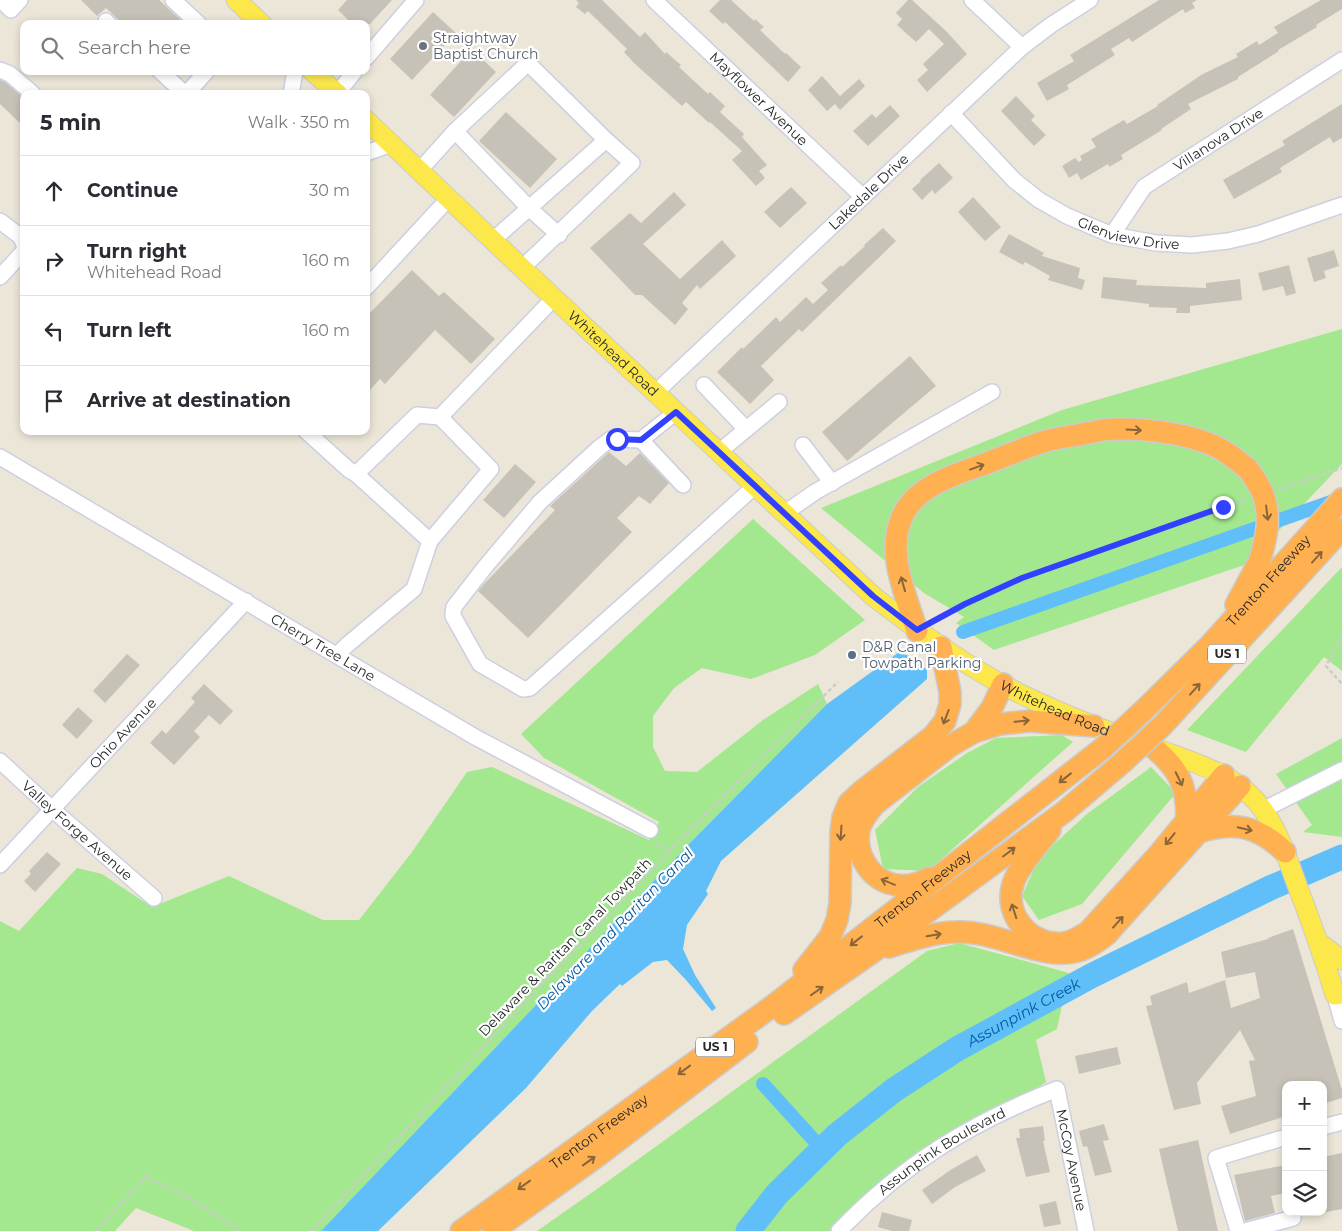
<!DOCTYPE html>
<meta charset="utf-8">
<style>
:root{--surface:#fff;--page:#f7f7f7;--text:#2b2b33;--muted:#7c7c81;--line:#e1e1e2}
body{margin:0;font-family:Montserrat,sans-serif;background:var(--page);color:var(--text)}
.controls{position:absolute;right:15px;bottom:15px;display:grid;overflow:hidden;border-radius:10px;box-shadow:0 2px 8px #0003}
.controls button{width:45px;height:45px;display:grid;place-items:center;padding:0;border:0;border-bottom:1px solid var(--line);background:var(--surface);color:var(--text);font:25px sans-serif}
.stop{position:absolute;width:15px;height:15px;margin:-11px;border:4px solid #3241ff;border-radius:50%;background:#fff}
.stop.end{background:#3241ff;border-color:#fff;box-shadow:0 1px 5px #0008}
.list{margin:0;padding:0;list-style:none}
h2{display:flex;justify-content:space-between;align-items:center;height:65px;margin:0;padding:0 20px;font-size:21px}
h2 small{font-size:16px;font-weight:400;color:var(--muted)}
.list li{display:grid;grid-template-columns:32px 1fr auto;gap:15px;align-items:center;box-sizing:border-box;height:70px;padding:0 20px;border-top:1px solid var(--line)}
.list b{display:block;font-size:19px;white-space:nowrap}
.list p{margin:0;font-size:16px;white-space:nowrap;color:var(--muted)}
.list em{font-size:16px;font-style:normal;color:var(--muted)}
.icon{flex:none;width:28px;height:28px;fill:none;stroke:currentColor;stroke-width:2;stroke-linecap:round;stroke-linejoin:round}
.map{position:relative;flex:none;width:1342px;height:1231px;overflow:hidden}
.search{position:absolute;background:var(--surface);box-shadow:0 2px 8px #0003;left:20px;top:20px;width:350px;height:55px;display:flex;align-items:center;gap:12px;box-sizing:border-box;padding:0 18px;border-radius:10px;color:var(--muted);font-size:19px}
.panel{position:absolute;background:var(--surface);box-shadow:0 2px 8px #0003;left:20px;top:90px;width:350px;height:345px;border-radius:10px}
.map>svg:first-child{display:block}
.green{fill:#a3e88e}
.water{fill:#60bff9}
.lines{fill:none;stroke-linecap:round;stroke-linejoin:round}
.canal{stroke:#60bff9;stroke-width:14}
.river{stroke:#60bff9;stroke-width:25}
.building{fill:#c7c2b8}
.minor-casing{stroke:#cdcfe3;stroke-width:18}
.major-casing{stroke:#cbcbcb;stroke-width:21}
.highway-casing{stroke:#cbcbcb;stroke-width:24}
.path{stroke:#cbcbcb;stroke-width:2.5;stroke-dasharray:4 2.5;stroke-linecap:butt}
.minor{stroke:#fff;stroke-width:15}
.major{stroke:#fde84c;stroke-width:19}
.highway{stroke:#ffb050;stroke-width:21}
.highway-bridge-casing{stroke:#cbcbcb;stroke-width:24;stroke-linecap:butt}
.highway-bridge{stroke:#ffb050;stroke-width:21}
.oneway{stroke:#89653a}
.route{stroke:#3241ff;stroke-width:6}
.worship-dot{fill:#6b7280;stroke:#fff;stroke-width:2}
.service-dot{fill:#5c6f8a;stroke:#fff;stroke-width:2}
.labels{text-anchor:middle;stroke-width:4.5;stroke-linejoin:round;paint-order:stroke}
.shield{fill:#fff;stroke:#686868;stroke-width:1}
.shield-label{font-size:12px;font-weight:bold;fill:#282828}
.worship-label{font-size:14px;fill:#5b616d;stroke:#fff;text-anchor:start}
.street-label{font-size:14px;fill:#282828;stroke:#fff}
.service-label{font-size:14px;fill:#4e5e75;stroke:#fff;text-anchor:start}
.water-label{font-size:15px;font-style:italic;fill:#0259a2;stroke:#fff}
</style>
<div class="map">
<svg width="1342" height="1231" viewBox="0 0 1342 1231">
<rect width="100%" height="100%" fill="#ece6d8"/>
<g class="green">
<polygon points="1342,329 1342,464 1247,564 994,650 956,623 964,617 924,593 821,508 1062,410"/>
<polygon points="753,519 865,620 815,655 751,679 702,668 674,688 653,716 653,747 665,771 697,772 763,720 818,684 827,704 687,846 321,1231 194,1231 136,1208 115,1231 0,1231 0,921 19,931 77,868 102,874 152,907 229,876 323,920 359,920 412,852 467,772 492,767 649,840 659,822 544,758 521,734"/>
<polygon points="1342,567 1342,671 1324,657 1246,752 1187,730"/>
<polygon points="1062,735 1073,742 928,871 883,869 875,830 918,787 967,753 996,738"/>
<polygon points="1342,738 1342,837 1303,832 1312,825 1276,774"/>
<polygon points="1151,767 1176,793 1082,904 1039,920 1022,896 1039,858 1087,814"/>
<polygon points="959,943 1069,973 1057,1029 1036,1040 1046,1082 863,1200 839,1231 537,1231 597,1189 927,951"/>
</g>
<path class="water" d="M898,653c14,2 19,8 29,17v9l-206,182 -15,30 2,3 -21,31 -4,24 12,26 21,33 -4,3 -26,-31 -19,-20 -14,2 -31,24 -2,-2 -28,27 -66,77 -148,143h-57l366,-385 140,-142z"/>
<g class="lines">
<g class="canal">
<polyline points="963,632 1339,499"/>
<polyline points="763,1084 822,1149"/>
</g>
<path class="river" id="s1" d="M748,1231l29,-37 60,-59 57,-45 63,-41 134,-73 179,-88 72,-31"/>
</g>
<g class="building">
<polygon points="81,0 159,0 185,24 123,24 106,8 97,16"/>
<polygon points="347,0 392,0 370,24 352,24 338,10"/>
<polygon points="576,0 602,0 640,37 645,32 665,54 666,52 681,65 679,67 708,94 710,92 725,106 720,112 744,134 742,137 767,165 759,171 765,178 756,186 732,160 742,151 710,122 709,123 686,102 682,106 635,64 624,52 627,49 588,11 585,14 576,7 579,3"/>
<polygon points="720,0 731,0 754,21 755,19 764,27 760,30 785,54 786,53 801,67 788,82 725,22 723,24 709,11"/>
<polygon points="908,0 912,0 946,31 967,54 927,92 917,80 928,70 923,64 944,44 929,29 916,42 897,25 902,19 896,13"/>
<polygon points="1159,0 1197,0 1192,3 1195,8 1185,13 1183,9 1132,42 1129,38 1111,49 1115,55 1067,85 1069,89 1047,101 1037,83 1074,61 1070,55"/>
<polygon points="1321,0 1342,0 1342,9 1316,25 1317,27 1278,50 1279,51 1238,77 1238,79 1188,104 1191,109 1161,129 1162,130 1121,155 1123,159 1109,167 1108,164 1081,180 1077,173 1069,178 1062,166 1075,158 1079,162 1082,160 1080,156 1096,147 1091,139 1124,120 1127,124 1158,106 1157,105 1201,75 1238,57 1236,54 1257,41 1259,45 1278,33 1274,27"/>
<polygon points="433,12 456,33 412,80 390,59"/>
<polygon points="472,49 496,72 454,117 430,95"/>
<polygon points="822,76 840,96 859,79 865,86 840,110 835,104 827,111 808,90"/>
<polygon points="0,80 5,82 24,98 24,127 0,104"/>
<polygon points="1016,96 1035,116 1031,120 1046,135 1034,146 1001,111"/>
<polygon points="1342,104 1342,138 1333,143 1330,137 1280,168 1282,172 1234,199 1223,180 1285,145 1282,141"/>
<polygon points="890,105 900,116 868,146 853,131 872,114 876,118"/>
<polygon points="506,112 557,159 530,188 479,141"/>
<polygon points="939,163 953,178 935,194 932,190 922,200 912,189 921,181 920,180"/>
<polygon points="791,187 807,203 780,228 764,212"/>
<polygon points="674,192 686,205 643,244 680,279 722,240 736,256 700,289 697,285 682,303 688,309 675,325 642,295 635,295 590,248 630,213 641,223"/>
<polygon points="973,197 1001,227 985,241 958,212"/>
<polygon points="883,228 896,241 802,332 799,329 761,366 774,380 750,404 717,372 742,347 743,349 776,317 780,322 806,297 813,304 828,290 821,283 841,265 842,267 865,246 864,245"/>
<polygon points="1009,234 1044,253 1042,256 1080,268 1078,278 1085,280 1082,290 1048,280 1050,276 1025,262 1023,265 999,252"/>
<polygon points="1334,250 1339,266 1324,271 1326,278 1314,282 1307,258"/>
<polygon points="1289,265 1296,293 1286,296 1283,286 1263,291 1258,273"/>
<polygon points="412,270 439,296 444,292 495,339 471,364 435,330 385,384 380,379 366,394 366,317"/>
<polygon points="1103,277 1137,280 1136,285 1206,288 1206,283 1240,279 1242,300 1190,306 1190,313 1176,313 1177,308 1149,307 1149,304 1101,298"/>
<polygon points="910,356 936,386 847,461 822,432"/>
<polygon points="609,452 626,466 640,453 669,483 650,504 639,496 617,518 632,532 528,638 478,591 485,583 555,510 550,506"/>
<polygon points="515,464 536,482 504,518 483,500"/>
<polygon points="127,654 140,665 105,703 93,691"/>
<polygon points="204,684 233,711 220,725 209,715 194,731 200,737 174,765 150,743 162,730 166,734 195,702 191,698"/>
<polygon points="78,707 93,721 77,739 62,725"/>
<polygon points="47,852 61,864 35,892 24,881 31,874 29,871"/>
<polygon points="1293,929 1342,1090 1342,1098 1323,1104 1323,1085 1286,1085 1286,1116 1230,1134 1221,1106 1256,1096 1249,1061 1255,1060 1240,1030 1197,1083 1201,1104 1174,1110 1146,1006 1152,1005 1150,996 1187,982 1189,993 1225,980 1231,1008 1260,998 1255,972 1226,978 1221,952 1268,939 1268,938"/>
<polygon points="1117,1047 1121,1064 1079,1074 1075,1056"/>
<polygon points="1104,1124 1109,1140 1103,1141 1112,1172 1095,1176 1087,1146 1083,1147 1079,1131"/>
<polygon points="1043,1126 1045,1141 1043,1141 1050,1172 1026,1177 1016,1138 1020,1138 1019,1129"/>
<polygon points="1198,1140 1218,1231 1178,1231 1159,1149"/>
<polygon points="1342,1153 1342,1209 1326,1212 1323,1198 1323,1157"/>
<polygon points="977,1155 986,1171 955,1187 932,1204 922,1190 952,1169"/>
<polygon points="1286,1165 1286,1193 1271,1196 1275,1213 1245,1221 1234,1175"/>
<polygon points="1056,1201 1061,1224 1044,1227 1039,1205"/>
<polygon points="882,1212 912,1220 909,1231 892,1231 878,1227"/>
</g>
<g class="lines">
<g class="minor-casing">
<g id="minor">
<polyline points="173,0 199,24"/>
<path id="s2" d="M654,0l209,197"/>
<polyline points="972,0 1022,47"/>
<polyline points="0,1 2,1 11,10 20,0"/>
<polyline points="106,21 109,24"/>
<polyline points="366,58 416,0"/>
<polyline points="0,70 10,74 33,94"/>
<polyline points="160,71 183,92 185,93 188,92 207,71"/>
<polyline points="291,94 295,71"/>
<polyline points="337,94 355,71"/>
<path id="s3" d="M951,113l64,68 24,19 28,16 45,19 44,8 36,2 36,-4 30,-7 84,-29"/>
<polyline points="455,131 529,208 559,235"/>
<polyline points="366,153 392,144"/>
<polyline points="420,170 455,131 528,63 606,140 493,240"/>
<polyline points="0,221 21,237 24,245"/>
<path id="s4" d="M1112,235l32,-48 198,-127"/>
<polyline points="522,268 632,163 606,140"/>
<polyline points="0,277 24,251"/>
<polyline points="366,288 449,198"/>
<polyline points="704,385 746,429"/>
<path id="s5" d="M656,392l366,-345 29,-22 39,-25"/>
<polyline points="676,412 641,440 611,439 600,447 540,502 485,567 454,607 453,613 453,616 480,664 523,689 530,688 649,582 755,486"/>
<polyline points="306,431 349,470 356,474 417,415 440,417 554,298"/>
<polyline points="641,440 683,485"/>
<polyline points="803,445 832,483"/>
<polyline points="719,452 779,402"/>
<path id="s6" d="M0,457l475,280 175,93"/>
<polyline points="356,474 430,541"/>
<polyline points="785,513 815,492 992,392"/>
<polyline points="337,655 347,645 414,589 430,541 491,469 440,417"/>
<path id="s7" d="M0,761l52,48 102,89"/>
<polyline points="1263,810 1342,770"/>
<path id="s8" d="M0,865l246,-264"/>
<polyline points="1335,995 1342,1021"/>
<polyline points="1323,1127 1342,1122"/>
<path id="s9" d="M839,1231c64,-67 133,-109 218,-142l29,142"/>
<polyline points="1238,1231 1216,1158 1286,1137"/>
<polyline points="1245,1231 1293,1218"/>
</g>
</g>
<g class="major-casing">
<g id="major">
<polyline points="236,0 262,24"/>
<polyline points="312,71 338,94"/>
<path id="s10" d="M366,120l156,148 351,328c49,38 97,74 154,101 28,13 57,26 87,36 20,7 40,15 60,22 30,11 60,21 82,46 21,24 30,54 41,84 14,36 27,73 38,110l7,-1"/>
<polyline points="1318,942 1342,960"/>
</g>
</g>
<g class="highway-casing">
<g id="highway">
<polyline points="1236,605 1260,560"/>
<path d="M917,631c-11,-36 -31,-77 -15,-114 13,-30 51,-42 80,-52 22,-8 45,-19 68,-25 12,-3 25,-4 37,-7 9,-1 18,-4 26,-4 33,-1 83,5 111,22 8,5 16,12 24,18"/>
<path id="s11" d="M1143,711l67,-66 132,-146"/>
<polyline points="1163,725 1342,529"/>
<polyline points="974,732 992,708 1003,684"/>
<path d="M1153,747c26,22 34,38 34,72"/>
<path d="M1050,830c-11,14 -32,37 -37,54 -10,32 19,63 51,59 9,-1 17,-7 24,-11l71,-78 65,-79"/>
<path d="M1199,832c36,-11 59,-6 86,20"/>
<path d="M929,878c-25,15 -55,7 -67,-21 -4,-9 -5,-21 -2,-30 3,-9 9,-16 15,-23l75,-58 24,-14 26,-8 30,-3 64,5"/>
<path d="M889,947c22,-7 45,-15 68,-15 40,-2 87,31 124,18 10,-4 18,-9 26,-16l133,-148"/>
<polyline points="804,970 830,937 837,920 840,903 841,831 843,817 849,803 862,791 933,736 945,721 950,704 950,692 941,647"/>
<polyline points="784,1014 870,954 1064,812 1123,762"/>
<path id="s12" d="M461,1231l313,-226 329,-257"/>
<polyline points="493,1231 599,1155 747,1042"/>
</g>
</g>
<g class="path">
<polyline points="1279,489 1342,468"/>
<polyline points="932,622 965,604 1022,578 1091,552 1248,499"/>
<polyline points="1342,637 1326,666 1342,684"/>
<polyline points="656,843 670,851"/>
<polyline points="146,1177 187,1197 234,1226 238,1231"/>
<polyline points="96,1231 149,1173"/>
<polyline points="311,1231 546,980 658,863 778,741 838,682"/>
</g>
<use href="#minor" class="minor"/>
<use href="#major" class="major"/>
<use href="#highway" class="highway"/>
<g class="highway-bridge-casing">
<g id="highway-bridge">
<path d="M1248,469c6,9 13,18 16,28 7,22 2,42 -4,63"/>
<polyline points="1103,748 1143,711"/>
<polyline points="1123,762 1163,725"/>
</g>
</g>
<use href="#highway-bridge" class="highway-bridge"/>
</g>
<defs><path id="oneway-shaft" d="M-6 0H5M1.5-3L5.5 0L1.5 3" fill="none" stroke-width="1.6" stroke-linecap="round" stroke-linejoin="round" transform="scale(1.25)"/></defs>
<g class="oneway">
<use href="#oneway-shaft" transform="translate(1134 430) rotate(3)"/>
<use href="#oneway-shaft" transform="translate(977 467) rotate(-20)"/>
<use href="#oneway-shaft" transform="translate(1267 513) rotate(83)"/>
<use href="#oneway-shaft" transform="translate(1317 557) rotate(-48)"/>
<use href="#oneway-shaft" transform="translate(903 584) rotate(-106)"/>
<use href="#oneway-shaft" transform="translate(1195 689) rotate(-48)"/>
<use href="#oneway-shaft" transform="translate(946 717) rotate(111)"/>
<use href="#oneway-shaft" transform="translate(1022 721) rotate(-6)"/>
<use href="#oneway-shaft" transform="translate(1065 778) rotate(142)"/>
<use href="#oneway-shaft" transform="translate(1179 779) rotate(64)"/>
<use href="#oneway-shaft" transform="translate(1245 829) rotate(13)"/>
<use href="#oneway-shaft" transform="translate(841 833) rotate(94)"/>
<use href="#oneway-shaft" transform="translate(1170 839) rotate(129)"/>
<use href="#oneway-shaft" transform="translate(1009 852) rotate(-37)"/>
<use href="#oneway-shaft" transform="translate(888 882) rotate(-158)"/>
<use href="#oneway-shaft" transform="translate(1014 911) rotate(-108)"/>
<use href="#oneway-shaft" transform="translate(1118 922) rotate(-48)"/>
<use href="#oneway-shaft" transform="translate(934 935) rotate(-10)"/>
<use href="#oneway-shaft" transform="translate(856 941) rotate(142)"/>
<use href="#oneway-shaft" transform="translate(817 991) rotate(-35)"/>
<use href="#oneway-shaft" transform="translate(684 1070) rotate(144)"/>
<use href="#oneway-shaft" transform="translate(589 1161) rotate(-36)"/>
<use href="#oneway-shaft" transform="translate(524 1185) rotate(144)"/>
</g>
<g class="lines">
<polyline class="route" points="617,439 641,440 676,412 873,596 917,630 965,604 1022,578 1223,507"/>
</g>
<circle class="worship-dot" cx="423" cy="46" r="5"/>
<circle class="service-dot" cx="852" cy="655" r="5"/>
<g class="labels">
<g class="shield">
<rect x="1208" y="644.5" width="38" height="19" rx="4"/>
<rect x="696" y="1037.5" width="38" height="19" rx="4"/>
</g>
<g class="shield-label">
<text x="1227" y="658">US 1</text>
<text x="715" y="1051">US 1</text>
</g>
<g class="worship-label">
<text x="433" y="43">Straightway<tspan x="433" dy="16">Baptist Church</tspan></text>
</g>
<g class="street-label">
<text dy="5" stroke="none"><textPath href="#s2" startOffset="144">Mayflower Avenue</textPath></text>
<text dy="5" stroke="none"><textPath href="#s4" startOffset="146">Villanova Drive</textPath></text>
<text dy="5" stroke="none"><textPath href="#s5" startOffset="292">Lakedale Drive</textPath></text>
<text dy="5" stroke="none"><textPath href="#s3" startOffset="221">Glenview Drive</textPath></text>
<text dy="5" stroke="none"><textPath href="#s10" startOffset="340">Whitehead Road</textPath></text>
<text dy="5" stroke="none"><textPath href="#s11" startOffset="181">Trenton Freeway</textPath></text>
<text dy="5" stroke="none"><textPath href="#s6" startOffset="375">Cherry Tree Lane</textPath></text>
<text dy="5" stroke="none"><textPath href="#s10" startOffset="910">Whitehead Road</textPath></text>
<text dy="5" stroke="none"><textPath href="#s8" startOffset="180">Ohio Avenue</textPath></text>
<text dy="5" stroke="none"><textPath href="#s7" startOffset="104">Valley Forge Avenue</textPath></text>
<text dy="5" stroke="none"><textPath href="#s12" startOffset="575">Trenton Freeway</textPath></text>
<text transform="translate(565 947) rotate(-46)" y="5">Delaware &amp; Raritan Canal Towpath</text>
<text dy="5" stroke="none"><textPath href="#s12" startOffset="170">Trenton Freeway</textPath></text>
<text dy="5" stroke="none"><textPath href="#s9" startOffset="131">Assunpink Boulevard</textPath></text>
<text dy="5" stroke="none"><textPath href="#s9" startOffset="335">McCoy Avenue</textPath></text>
</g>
<g class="service-label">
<text x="862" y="652">D&amp;R Canal<tspan x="862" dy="16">Towpath Parking</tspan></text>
</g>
<g class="water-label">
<text transform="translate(615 929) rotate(-46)" y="5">Delaware and Raritan Canal</text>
<text dy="5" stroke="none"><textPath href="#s1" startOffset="355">Assunpink Creek</textPath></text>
</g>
</g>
</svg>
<div class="controls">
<button>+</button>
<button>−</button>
<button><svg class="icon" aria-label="layers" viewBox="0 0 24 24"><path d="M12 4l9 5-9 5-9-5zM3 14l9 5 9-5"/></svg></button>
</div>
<div class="stop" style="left:617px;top:439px"></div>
<div class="stop end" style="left:1223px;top:507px"></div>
<div class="search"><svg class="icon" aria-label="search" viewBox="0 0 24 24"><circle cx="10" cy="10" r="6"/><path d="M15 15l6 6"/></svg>Search here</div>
<section class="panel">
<h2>5 min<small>Walk · 350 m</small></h2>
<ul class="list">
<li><svg class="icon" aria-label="ahead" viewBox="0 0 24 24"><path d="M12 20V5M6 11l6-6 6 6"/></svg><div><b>Continue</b></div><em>30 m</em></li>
<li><svg class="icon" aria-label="right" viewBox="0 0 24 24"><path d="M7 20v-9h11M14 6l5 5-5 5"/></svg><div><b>Turn right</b><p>Whitehead Road</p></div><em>160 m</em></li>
<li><svg class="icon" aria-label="left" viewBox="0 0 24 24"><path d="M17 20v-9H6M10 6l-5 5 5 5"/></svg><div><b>Turn left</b></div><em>160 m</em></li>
<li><svg class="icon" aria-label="arrive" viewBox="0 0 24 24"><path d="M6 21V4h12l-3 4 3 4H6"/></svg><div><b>Arrive at destination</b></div></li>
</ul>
</section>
</div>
